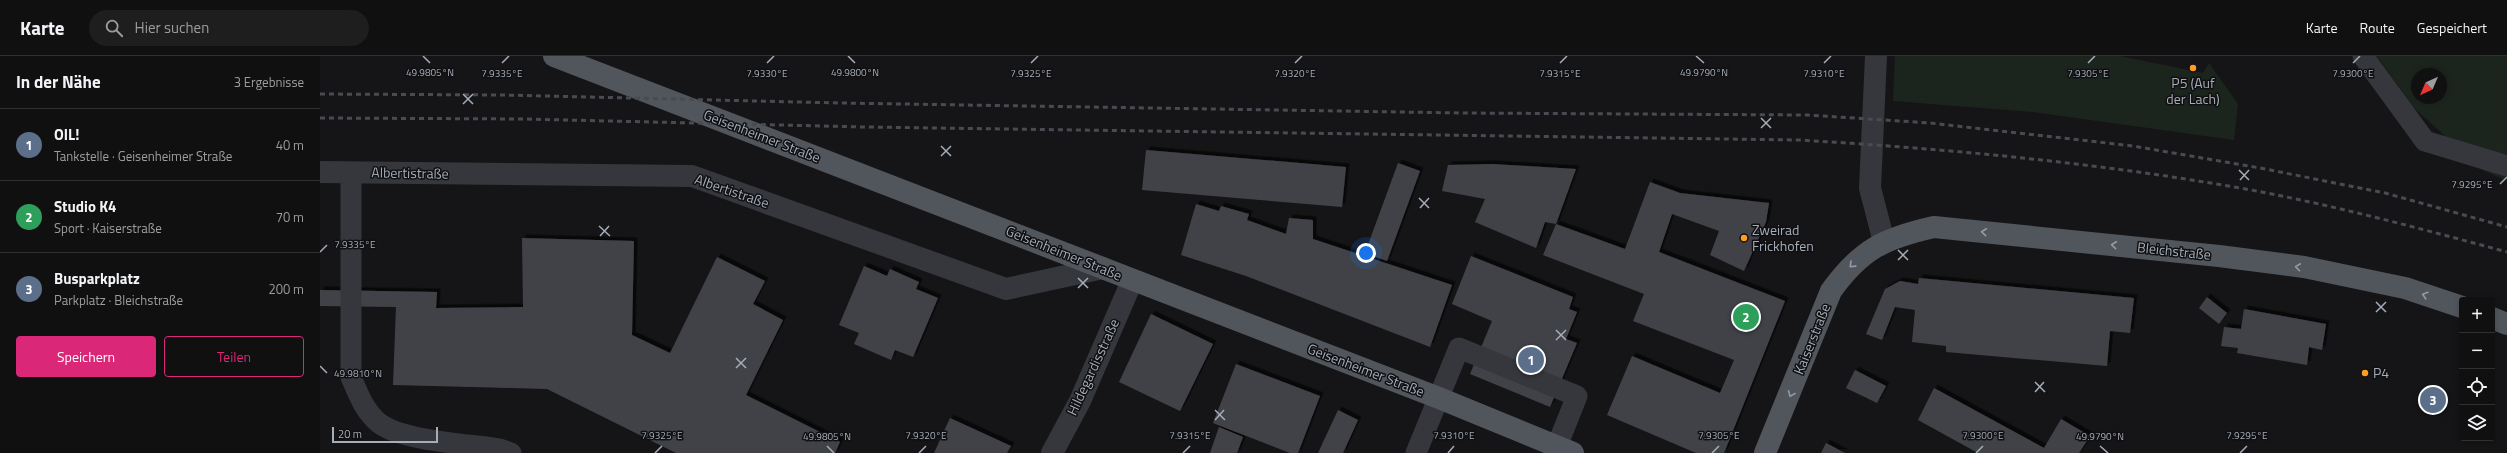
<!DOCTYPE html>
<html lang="de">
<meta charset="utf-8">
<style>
:root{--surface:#101011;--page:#1e1e1f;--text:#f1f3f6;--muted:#9c9d9f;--line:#303031;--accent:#db2777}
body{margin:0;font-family:"Titillium Web",sans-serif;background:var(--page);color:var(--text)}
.controls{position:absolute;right:12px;bottom:12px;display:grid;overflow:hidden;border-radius:4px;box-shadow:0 2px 6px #0003}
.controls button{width:36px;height:36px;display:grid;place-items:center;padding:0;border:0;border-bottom:1px solid var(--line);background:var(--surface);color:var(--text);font:20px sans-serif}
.compass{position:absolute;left:2091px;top:12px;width:36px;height:36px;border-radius:50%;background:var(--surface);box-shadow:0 2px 6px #0003;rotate:224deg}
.scale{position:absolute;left:12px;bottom:10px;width:106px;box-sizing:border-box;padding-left:4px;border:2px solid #a5adb8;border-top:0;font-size:11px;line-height:14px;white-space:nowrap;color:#a5adb8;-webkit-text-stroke:3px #101012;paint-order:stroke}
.you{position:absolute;left:1046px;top:197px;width:14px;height:14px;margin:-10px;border:3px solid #fff;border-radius:50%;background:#1a73e8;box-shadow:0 0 0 6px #1a73e833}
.badge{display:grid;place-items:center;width:26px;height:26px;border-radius:50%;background:var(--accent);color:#fff;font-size:13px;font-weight:700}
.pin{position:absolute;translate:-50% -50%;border:2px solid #fff;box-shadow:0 1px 4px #0006}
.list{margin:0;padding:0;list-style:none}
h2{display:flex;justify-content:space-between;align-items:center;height:52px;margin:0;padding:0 16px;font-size:17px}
h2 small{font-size:13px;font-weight:400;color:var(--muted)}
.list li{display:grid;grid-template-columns:26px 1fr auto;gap:12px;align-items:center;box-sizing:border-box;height:72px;padding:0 16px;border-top:1px solid var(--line)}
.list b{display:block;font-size:15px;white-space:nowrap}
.list p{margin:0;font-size:13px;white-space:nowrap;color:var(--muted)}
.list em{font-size:13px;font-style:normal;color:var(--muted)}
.actions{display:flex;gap:8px;padding:12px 16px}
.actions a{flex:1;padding:9px 0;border:1px solid var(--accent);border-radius:4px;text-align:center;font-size:14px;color:var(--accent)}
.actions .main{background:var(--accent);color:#fff}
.icon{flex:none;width:22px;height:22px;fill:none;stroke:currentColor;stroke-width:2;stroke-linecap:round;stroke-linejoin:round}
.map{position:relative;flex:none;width:2187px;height:397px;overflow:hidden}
header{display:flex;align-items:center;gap:24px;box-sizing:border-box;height:56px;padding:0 20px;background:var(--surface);border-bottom:1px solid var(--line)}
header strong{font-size:19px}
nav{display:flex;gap:22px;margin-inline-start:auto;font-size:14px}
.search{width:280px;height:36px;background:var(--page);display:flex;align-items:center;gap:10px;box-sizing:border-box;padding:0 14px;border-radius:22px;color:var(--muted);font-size:15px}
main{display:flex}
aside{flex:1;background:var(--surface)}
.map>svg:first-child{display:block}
.green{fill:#1c251d;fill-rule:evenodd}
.building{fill:#414347;filter:url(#shadow)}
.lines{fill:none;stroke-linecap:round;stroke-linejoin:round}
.service{stroke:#35373c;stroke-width:21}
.minor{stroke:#35373c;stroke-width:22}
.primary{stroke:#51555c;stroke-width:22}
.rail{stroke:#484b51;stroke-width:3;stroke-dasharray:5 4;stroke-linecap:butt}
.oneway{stroke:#949ba6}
.ticks{fill:none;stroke:#a5adb8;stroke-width:1.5}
.poi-dot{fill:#ff9d25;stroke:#101012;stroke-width:1.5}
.labels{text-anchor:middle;stroke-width:3;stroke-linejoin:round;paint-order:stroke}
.poi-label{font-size:14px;fill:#a5adb8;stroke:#101012;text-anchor:start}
.street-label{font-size:14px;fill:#a5adb8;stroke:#101012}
.ticks-label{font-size:10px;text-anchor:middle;fill:#a5adb8;stroke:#101012;stroke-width:3;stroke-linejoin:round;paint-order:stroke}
</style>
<header>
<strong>Karte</strong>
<div class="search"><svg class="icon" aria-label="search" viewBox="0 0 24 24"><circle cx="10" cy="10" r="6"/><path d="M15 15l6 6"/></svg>Hier suchen</div>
<nav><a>Karte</a><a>Route</a><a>Gespeichert</a></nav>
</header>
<main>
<aside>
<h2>In der Nähe<small>3 Ergebnisse</small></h2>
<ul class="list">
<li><span class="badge" style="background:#5c6f8a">1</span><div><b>OIL!</b><p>Tankstelle · Geisenheimer Straße</p></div><em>40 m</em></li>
<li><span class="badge" style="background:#2e9e5b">2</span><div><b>Studio K4</b><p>Sport · Kaiserstraße</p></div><em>70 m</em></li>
<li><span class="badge" style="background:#5c6f8a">3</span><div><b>Busparkplatz</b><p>Parkplatz · Bleichstraße</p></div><em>200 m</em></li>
</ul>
<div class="actions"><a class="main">Speichern</a><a>Teilen</a></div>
</aside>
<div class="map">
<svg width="2187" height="397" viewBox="0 0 2187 397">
<defs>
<filter id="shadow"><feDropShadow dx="3.5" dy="-3.5" stdDeviation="0" flood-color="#0009"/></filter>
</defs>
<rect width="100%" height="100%" fill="#151517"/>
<g class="green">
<polygon points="1575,0 1800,0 1883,17 1889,7 1918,48 1914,84 1713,56 1573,45"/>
<path d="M2057,0h130v125l-24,-11 -69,-62zM2097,18h24v24h-24z"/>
</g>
<g class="building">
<polygon points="826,94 1026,111 1022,151 822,134"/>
<polygon points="1078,107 1100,115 1067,205 1045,197"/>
<polygon points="1172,108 1256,113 1236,168 1225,166 1216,192 1155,166 1165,143 1122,135 1128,109"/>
<polygon points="1330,126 1360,137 1449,147 1446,166 1424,215 1390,199 1399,175 1352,158 1339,196 1465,245 1404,397 1376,397 1287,359 1312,300 1400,337 1414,304 1313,265 1324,238 1223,199 1236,168 1305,193"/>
<polygon points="876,148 899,155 901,150 929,158 927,164 966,178 969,162 993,164 993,183 1132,229 1110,291 926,220 861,199"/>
<polygon points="202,182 314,185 312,279 350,297 397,201 445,225 433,248 463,264 426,339 520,386 515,397 356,397 227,333 73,329 76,251 0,250 0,234 117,236 116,252 203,251"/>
<polygon points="1151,200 1253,241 1249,253 1257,256 1246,283 1257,287 1230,351 1150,318 1172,265 1132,248"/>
<polygon points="544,210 567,220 570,213 599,226 596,233 618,242 593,301 575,294 571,304 534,288 539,277 519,269"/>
<polygon points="1599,222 1814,242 1810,277 1790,275 1787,310 1626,296 1626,290 1592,286 1595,254 1575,251 1562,284 1546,278 1565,233 1580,225 1598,228"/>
<polygon points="1887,241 1907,257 1899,268 1879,252"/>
<polygon points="1924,253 2006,268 2002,294 1989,291 1987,309 1917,297 1918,292 1901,290 1904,271 1921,273"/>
<polygon points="831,258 893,288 860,355 799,326"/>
<polygon points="916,308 1000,340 978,397 970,397 893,367"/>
<polygon points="1535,314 1566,330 1557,347 1526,332"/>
<polygon points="1614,332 1724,392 1741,363 1770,380 1759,397 1658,397 1598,364"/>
<polygon points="1018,354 1038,364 1023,397 998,397"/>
<polygon points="630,362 691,390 687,397 614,397"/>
<polygon points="899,371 923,381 917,397 890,397"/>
<polygon points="1506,387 1525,397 1501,397"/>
</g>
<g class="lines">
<g class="service">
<polyline points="2043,0 2105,85 2187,110"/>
<path d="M31,116v205c7,16 13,34 28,46 22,18 91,21 121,26l11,4"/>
<polyline points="1096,397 1139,292 1257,340 1237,390"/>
</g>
<g class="minor">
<polyline points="1556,0 1550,132 1564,186"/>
<polyline points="0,116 372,120 686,233 783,212"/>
<polyline points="732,397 760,345 812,225"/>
</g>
<g class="primary">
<polyline points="234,0 1119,342 1253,397"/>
<polyline points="2172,262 2187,268"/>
<path d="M1445,397l66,-162c30,-42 54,-53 103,-64l285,29 85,11 101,21 57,19"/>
</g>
<g class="rail">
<polyline points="0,38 183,39 520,47 1143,57 1487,59 1610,67 1813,90 1940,112 2065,137 2187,171"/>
<path d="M0,62l203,1 342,8 934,13c151,9 302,23 452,50 86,16 171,39 256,62"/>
</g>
</g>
<defs><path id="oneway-chevron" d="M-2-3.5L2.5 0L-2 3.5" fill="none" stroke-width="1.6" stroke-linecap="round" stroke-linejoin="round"/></defs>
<g class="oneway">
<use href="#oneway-chevron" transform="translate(1664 176) rotate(-174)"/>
<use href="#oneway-chevron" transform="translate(1794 189) rotate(-174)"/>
<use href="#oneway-chevron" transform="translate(1532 209) rotate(136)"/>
<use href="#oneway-chevron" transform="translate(1978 211) rotate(-172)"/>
<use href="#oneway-chevron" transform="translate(2105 239) rotate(-162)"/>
<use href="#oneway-chevron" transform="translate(1471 338) rotate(112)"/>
</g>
<path class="ticks" d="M103,0l7,7M528,0l7,7M1376,0l8,7M182,7l7,-7M447,7l7,-7M711,7l7,-7M975,7l7,-7M1240,7l7,-7M1504,7l7,-7M1768,7l7,-7M2033,7l7,-7M143,38l10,10M143,48l10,-10M1441,62l10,10M1441,72l10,-10M621,90l10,10M621,100l10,-10M1919,114l10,10M1920,124l9,-10M2180,128l7,-7M1099,142l10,10M1100,152l9,-10M279,170l11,10M280,180l9,-10M1578,194l10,10M0,196l7,-7M1578,204l10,-10M758,222l10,10M758,232l10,-10M2056,246l10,10M2056,256l10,-10M1236,274l10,10M1236,284l10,-10M416,302l10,10M0,310l7,7M416,312l10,-10M1715,326l10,10M1715,336l9,-10M895,354l10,10M895,364l9,-10M507,390l7,7M1780,390l8,7M335,397l7,-7M599,397l7,-7M863,397l7,-7M1128,397l6,-7M1392,397l7,-7M1656,397l7,-7M1920,397l7,-7"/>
<g class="poi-dot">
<circle cx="1873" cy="12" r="4"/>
<circle cx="1424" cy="182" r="4"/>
<circle cx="2045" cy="317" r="4"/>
</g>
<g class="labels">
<g class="poi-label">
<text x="1873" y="32" text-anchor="middle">P5 (Auf<tspan x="1873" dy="16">der Lach)</tspan></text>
<text x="1432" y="179">Zweirad<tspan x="1432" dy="16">Frickhofen</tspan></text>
<text x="2053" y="322">P4</text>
</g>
<g class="street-label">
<text transform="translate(442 80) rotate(21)" y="5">Geisenheimer Straße</text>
<text transform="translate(90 117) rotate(1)" y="5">Albertistraße</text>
<text transform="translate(412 135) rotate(19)" y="5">Albertistraße</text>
<text transform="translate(1854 195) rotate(6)" y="5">Bleichstraße</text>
<text transform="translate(744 197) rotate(22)" y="5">Geisenheimer Straße</text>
<text transform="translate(1492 283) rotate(-68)" y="5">Kaiserstraße</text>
<text transform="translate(773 311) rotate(-65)" y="5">Hildegardisstraße</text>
<text transform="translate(1046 314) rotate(21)" y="5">Geisenheimer Straße</text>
</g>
</g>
<g class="ticks-label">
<text x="110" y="20">49.9805°N</text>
<text x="535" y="20">49.9800°N</text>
<text x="1384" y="20">49.9790°N</text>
<text x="447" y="21">7.9330°E</text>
<text x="182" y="21">7.9335°E</text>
<text x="711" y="21">7.9325°E</text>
<text x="975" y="21">7.9320°E</text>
<text x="1240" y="21">7.9315°E</text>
<text x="1504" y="21">7.9310°E</text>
<text x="1768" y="21">7.9305°E</text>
<text x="2033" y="21">7.9300°E</text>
<text x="2152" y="132">7.9295°E</text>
<text x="35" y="192">7.9335°E</text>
<text x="38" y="321">49.9810°N</text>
<text x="342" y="383">7.9325°E</text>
<text x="606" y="383">7.9320°E</text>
<text x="870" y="383">7.9315°E</text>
<text x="1134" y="383">7.9310°E</text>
<text x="1399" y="383">7.9305°E</text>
<text x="1663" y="383">7.9300°E</text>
<text x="1927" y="383">7.9295°E</text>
<text x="507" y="384">49.9805°N</text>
<text x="1780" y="384">49.9790°N</text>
</g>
</svg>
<div class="controls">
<button>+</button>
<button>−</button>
<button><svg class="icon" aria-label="locate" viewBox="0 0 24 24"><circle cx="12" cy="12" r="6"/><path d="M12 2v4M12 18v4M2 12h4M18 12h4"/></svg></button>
<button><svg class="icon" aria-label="layers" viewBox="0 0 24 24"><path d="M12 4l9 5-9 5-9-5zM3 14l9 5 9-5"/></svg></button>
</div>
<svg class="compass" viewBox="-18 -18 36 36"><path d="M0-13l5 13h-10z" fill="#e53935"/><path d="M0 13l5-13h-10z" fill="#9c9d9f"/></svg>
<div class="scale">20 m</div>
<div class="you"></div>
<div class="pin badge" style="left:1211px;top:304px;background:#5c6f8a">1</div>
<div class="pin badge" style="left:1426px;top:261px;background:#2e9e5b">2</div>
<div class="pin badge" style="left:2113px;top:344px;background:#5c6f8a">3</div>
</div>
</main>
